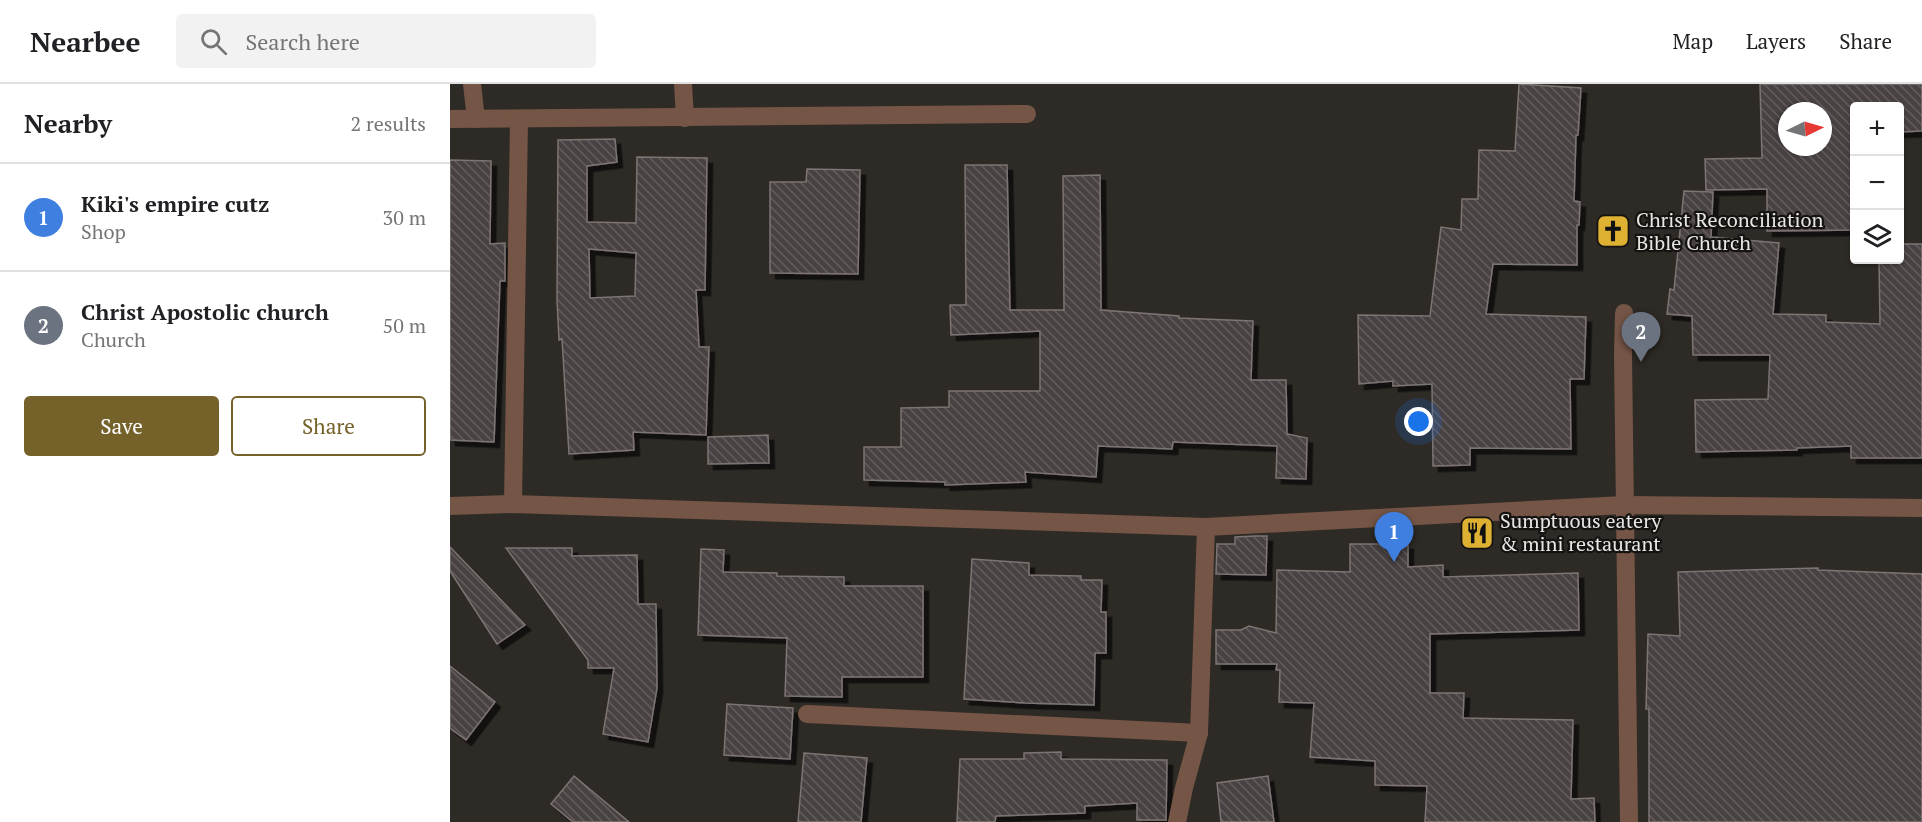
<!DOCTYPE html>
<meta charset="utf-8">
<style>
:root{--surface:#fff;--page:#f2f2f2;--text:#202124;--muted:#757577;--line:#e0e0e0;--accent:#75622b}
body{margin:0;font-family:"PT Serif",serif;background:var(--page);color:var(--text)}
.controls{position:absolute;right:18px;top:18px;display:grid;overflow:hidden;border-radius:6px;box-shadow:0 2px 4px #0004}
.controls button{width:54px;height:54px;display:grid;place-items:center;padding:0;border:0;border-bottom:2px solid var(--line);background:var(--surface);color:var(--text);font:30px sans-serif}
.compass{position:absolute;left:1328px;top:18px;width:54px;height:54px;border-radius:50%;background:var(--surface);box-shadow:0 2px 4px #0004;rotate:85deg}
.you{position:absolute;left:969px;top:338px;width:21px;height:21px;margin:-15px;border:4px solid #fff;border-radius:50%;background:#1a73e8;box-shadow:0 0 0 9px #1a73e833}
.badge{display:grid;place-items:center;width:39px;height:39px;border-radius:50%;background:var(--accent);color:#fff;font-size:20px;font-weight:700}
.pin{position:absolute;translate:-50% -50px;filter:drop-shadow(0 2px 3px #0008)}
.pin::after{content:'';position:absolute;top:32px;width:21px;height:18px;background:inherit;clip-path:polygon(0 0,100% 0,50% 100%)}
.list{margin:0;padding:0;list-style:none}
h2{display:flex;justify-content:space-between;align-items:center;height:78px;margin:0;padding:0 24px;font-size:26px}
h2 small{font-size:20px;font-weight:400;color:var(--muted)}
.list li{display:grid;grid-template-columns:39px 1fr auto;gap:18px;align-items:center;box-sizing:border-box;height:108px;padding:0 24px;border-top:2px solid var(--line)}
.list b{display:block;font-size:22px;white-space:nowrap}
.list p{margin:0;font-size:20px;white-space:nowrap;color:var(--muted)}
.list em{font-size:20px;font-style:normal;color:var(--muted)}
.actions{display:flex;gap:12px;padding:18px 24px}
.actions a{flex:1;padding:14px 0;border:2px solid var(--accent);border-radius:6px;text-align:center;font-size:21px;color:var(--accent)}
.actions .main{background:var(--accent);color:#fff}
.icon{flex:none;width:33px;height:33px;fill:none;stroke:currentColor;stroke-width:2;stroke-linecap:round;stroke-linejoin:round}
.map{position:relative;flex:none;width:1472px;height:738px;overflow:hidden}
header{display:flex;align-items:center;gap:36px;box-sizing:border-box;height:84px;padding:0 30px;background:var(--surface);border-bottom:2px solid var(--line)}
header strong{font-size:28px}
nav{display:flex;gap:33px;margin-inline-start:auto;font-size:21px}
.search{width:420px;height:54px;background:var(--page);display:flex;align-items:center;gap:15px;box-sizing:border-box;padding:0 21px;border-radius:6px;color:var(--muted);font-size:22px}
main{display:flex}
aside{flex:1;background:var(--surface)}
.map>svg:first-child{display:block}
.building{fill:url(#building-back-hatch);stroke:#7d7473;stroke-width:1.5;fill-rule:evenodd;filter:url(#shadow)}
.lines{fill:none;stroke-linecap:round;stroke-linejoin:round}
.street{stroke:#755646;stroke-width:18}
.labels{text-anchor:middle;stroke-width:4.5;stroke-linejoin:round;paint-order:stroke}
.poi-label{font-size:20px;fill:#e9e6e3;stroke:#151311;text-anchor:start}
</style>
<header>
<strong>Nearbee</strong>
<div class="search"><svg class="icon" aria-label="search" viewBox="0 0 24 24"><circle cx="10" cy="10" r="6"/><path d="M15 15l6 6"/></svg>Search here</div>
<nav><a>Map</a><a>Layers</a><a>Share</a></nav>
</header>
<main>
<aside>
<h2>Nearby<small>2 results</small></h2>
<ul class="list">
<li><span class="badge" style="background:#3f7fe0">1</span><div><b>Kiki's empire cutz</b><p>Shop</p></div><em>30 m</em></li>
<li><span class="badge" style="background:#6b7280">2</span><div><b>Christ Apostolic church</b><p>Church</p></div><em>50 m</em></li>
</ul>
<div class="actions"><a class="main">Save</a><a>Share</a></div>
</aside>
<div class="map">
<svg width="1472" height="738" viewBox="0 0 1472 738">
<defs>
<pattern id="building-back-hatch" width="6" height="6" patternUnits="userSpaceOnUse" patternTransform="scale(1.5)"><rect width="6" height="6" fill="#4a4242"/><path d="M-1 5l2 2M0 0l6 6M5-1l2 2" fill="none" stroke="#645d5d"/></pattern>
<filter id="shadow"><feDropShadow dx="5.5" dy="5.5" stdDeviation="0" flood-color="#0009"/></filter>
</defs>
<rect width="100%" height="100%" fill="#2e2a25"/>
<g class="building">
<polygon points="1069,0 1131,4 1128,51 1126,51 1124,117 1130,118 1129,141 1127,141 1127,181 1043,180 1036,230 1136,233 1134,295 1120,295 1121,365 1020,364 1020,381 983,382 982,300 943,302 943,297 909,300 908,231 980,232 991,143 1011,146 1012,115 1028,115 1029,66 1065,67"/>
<path d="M1310,0h162v47l-23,1v-26h-45v124l-87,1v-42l-61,1 -1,-31 57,-1zM1337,27h36v36h-36z"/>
<path d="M165,55l2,23 -30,4v56l49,1 1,-66 70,1 -2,132h-9l3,57h10l-3,88 -73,-3 1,18 -65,4 -7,-115 -3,1 -2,-40 1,-160zM139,165l47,4 -1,43 -45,2z"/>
<polygon points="0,76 41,77 40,160 55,159 55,197 50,197 44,358 0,356"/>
<polygon points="515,81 557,81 560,226 614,226 613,92 650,91 651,226 729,232 729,234 803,237 801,296 836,296 837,350 857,354 856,395 826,394 827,362 723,358 722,365 648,362 646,393 575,388 576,398 495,401 495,398 414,396 414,363 451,363 451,324 499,323 499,307 590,307 590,247 501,251 500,221 516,221"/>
<polygon points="357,85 410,86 408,190 320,189 320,98 356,98"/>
<polygon points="1234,107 1263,108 1261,153 1329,159 1323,230 1376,231 1376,238 1430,240 1429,176 1449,176 1449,160 1472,160 1472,374 1401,374 1401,362 1347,364 1347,366 1246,368 1245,316 1318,315 1320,271 1243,271 1242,232 1217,230 1220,205 1224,206"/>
<polygon points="318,351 319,379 258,380 258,353"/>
<polygon points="805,452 817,452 816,491 766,490 767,460 785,460 785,453"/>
<polygon points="900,460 958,460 958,483 993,481 993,493 1128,489 1129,546 980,550 980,609 1014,609 1013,634 1123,636 1121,715 1144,714 1145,738 975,738 977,702 925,701 925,677 860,673 864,619 829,618 830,586 826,586 827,580 766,580 766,546 791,546 799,542 826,549 827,486 900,488"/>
<polygon points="0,463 75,541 47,560 0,487"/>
<polygon points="56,464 122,464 122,472 187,471 188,520 206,520 207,604 198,658 153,650 164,584 138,584 138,576"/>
<polygon points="251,465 274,466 273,488 327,489 327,492 394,493 394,502 473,502 473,593 392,593 392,613 335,612 337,554 248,551"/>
<polygon points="522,475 579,479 579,491 631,492 631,496 652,496 651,528 656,528 656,569 645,569 644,621 575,619 514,615"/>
<polygon points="1368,484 1368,486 1472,490 1472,738 1199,738 1199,625 1196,625 1198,550 1230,552 1228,488"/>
<polygon points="0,582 45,618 16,656 0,644"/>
<polygon points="277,620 343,624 340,675 274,671"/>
<polygon points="611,668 611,675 717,676 716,736 687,736 687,719 635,722 635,729 546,732 545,738 507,738 510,675 574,675 574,669"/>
<polygon points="354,669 417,674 411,738 348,738"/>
<polygon points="124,692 179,738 123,738 101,720"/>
<polygon points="818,692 824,738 771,738 767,699"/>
</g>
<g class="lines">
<g class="street">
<polyline points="22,0 26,35"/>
<polyline points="233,0 235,34"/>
<polyline points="0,35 577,30"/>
<polyline points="1174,229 1173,271 1179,738"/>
<polyline points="63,420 69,36"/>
<polyline points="0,422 63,420 756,443 1174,421 1472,424"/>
<polyline points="357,630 749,649"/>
<polyline points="727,738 734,704 749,649 756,443"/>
</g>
</g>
<defs>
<g id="church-square" transform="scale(1.725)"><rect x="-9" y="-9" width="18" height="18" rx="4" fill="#deb133" stroke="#151311"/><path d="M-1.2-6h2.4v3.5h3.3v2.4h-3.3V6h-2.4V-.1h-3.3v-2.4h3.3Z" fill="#111"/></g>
<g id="restaurant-square" transform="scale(1.725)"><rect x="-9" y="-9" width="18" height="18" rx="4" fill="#deb133" stroke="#151311"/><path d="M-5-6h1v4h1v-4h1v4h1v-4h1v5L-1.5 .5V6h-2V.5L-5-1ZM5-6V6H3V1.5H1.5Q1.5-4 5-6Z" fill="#111"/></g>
</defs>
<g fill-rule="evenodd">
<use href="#church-square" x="1163" y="147"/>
<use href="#restaurant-square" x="1027" y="449"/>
</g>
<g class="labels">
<g class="poi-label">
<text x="1186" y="143">Christ Reconciliation<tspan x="1186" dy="23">Bible Church</tspan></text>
<text x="1050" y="444">Sumptuous eatery<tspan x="1050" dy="23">&amp; mini restaurant</tspan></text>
</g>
</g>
</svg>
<div class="controls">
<button>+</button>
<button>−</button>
<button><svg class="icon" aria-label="layers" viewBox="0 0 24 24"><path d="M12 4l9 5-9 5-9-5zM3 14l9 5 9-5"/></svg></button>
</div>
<svg class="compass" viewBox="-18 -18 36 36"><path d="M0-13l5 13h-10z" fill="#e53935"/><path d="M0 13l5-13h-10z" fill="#757577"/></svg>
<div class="you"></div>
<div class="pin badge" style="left:944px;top:478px;background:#3f7fe0">1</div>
<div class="pin badge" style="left:1191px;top:278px;background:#6b7280">2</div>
</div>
</main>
